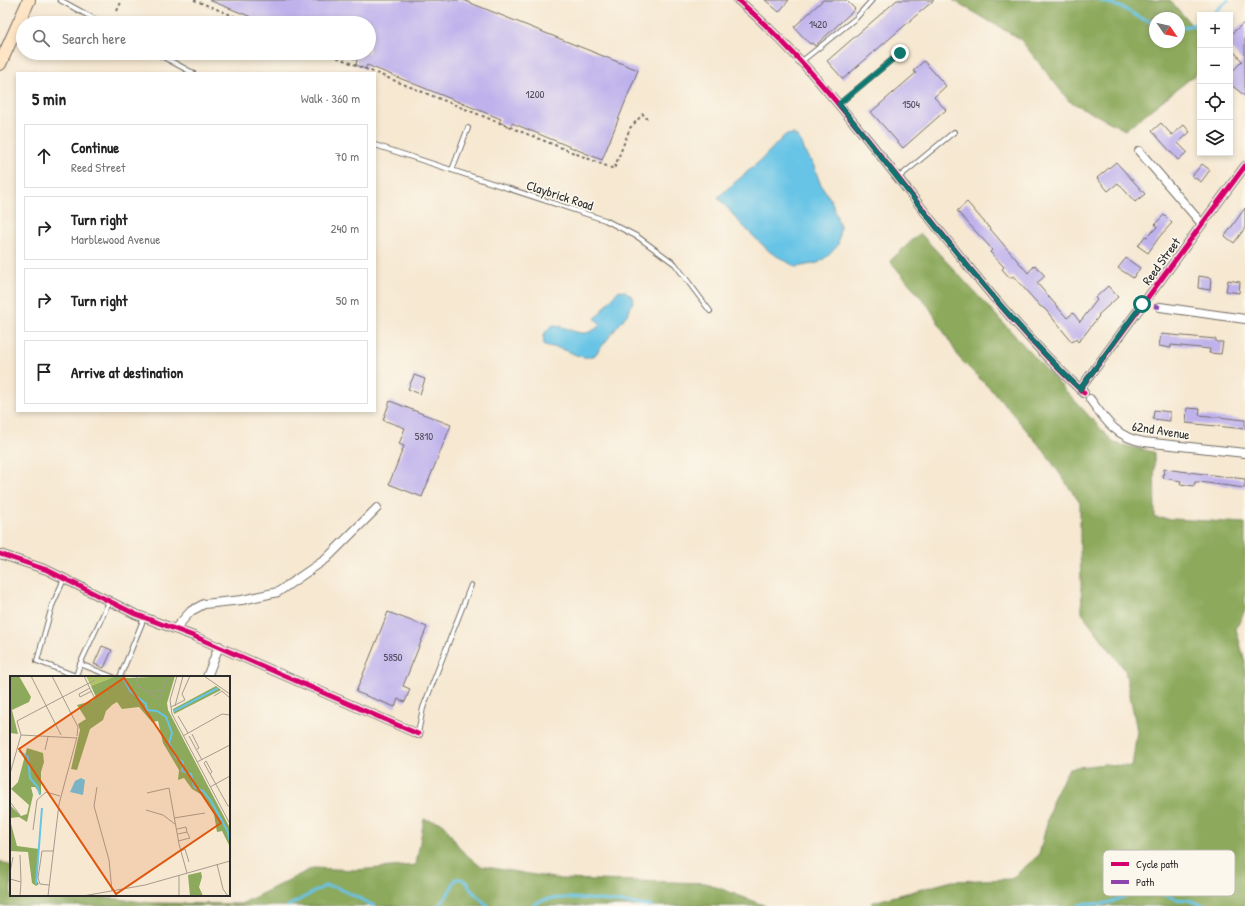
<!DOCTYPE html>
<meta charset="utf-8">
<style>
:root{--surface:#fff;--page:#f2f2f2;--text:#222;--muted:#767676;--line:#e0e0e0}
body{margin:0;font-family:"Patrick Hand",sans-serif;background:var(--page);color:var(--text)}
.controls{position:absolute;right:12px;top:12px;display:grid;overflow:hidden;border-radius:0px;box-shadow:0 2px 6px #0003}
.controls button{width:36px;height:36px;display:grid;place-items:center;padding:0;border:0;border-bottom:1px solid var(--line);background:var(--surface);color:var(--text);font:20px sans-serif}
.compass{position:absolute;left:1149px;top:12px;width:36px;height:36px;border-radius:50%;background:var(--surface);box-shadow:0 2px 6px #0003;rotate:124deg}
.stop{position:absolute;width:12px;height:12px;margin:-9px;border:3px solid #0f766e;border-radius:50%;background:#fff}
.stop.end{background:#0f766e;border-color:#fff;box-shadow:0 1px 4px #0008}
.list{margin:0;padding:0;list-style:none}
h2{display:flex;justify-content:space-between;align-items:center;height:52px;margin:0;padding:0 16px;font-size:17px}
h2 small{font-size:13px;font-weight:400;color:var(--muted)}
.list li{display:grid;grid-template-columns:26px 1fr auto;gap:12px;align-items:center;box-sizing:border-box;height:64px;margin:0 8px 8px;padding:0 8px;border:1px solid var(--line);border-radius:0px}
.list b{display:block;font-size:15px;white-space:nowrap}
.list p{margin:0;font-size:13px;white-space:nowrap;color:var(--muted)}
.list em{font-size:13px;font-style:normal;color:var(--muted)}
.icon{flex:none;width:22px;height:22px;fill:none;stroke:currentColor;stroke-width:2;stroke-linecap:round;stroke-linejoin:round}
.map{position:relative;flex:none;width:1245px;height:906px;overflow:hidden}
.search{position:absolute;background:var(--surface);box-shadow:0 2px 6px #0003;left:16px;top:16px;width:360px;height:44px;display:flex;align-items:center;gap:10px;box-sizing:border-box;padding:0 14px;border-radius:22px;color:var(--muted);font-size:15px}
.panel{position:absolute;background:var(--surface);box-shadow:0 2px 6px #0003;left:16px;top:72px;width:360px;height:340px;border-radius:0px}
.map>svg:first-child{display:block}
.forest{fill:#8ca95c;stroke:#5c6a44;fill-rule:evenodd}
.water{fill:#68c4e6;stroke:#4a7888}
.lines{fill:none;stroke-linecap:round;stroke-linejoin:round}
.stream{stroke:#68c4e6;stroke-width:3}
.building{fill:#bfb2ec}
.lane-casing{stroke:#726d65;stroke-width:6}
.street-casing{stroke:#726d65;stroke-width:10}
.secondary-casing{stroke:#726d65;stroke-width:14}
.path{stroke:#726d65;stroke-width:2;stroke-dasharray:3 3;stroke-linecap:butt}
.lane{stroke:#fff;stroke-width:4}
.street{stroke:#fff;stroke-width:8}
.secondary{stroke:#fee5c5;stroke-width:12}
.quiet{stroke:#8e44ad;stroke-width:4;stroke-dasharray:8 4;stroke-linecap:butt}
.cycleway-casing{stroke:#fbf7ec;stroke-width:8}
.cycleway{stroke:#d6006c;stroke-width:5}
.route{stroke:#0f766e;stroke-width:5}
.labels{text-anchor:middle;stroke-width:3.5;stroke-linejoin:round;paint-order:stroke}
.number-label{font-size:11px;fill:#504d5b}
.street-label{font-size:13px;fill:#2b2b2b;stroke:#fbf7ec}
.inset-river{fill:none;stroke:#68c4e6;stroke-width:2}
.inset-road{fill:none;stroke:#a59c8f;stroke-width:1}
.view{fill:#df570e;fill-opacity:0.15;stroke:#df570e;stroke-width:2}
.inset-edge{fill:none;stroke:#2b2b2b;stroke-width:2}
.key{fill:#fbf7ec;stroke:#bdbab2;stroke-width:1}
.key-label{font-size:11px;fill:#2b2b2b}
</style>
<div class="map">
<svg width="1245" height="906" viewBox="0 0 1245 906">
<rect width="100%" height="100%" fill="#fbf7ec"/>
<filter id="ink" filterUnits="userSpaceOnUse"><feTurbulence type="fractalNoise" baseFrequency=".025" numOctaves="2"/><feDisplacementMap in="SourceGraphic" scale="8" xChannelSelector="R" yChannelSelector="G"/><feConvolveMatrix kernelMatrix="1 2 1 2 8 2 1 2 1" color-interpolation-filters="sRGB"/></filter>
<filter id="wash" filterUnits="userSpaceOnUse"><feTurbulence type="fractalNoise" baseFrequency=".012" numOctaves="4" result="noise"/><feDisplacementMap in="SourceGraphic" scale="16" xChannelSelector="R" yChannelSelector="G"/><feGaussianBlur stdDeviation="0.9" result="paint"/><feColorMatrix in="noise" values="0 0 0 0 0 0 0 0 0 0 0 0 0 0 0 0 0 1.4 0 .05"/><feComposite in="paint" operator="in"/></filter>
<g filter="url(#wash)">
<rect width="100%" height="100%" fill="#f6e8d1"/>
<g class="forest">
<path d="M953,0h217l30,35v36l-75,59 -56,-29 -49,-62zM1155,18h24v24h-24z"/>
<polygon points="920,233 1114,443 1154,452 1155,518 1245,523 1245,610 1236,629 1245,662 1245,906 871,906 873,902 952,881 1011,879 1039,855 1053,799 1069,768 1105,764 1132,767 1137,731 1125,670 1082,613 1080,548 1080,503 1044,451 1001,400 960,359 929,307 890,261"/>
<polygon points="424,819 443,823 461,850 480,866 560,879 706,883 766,906 0,906 0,861 11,866 11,895 83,895 152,903 241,904 313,868 356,870 416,865"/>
</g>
<g class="water">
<polygon points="794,134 801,142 803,150 813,164 820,183 832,202 840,227 838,245 829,255 818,263 796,267 770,252 741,224 718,197 760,161 785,135"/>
<path d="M619,290l6,1 9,7 -5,14 -34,43c-12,6 -21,-2 -33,-6 -6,-2 -12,-2 -18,-4 -2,-10 2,-16 10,-20 18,3 30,17 47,-1l-6,-5z"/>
</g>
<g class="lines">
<g class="stream">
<polyline points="1099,0 1123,8 1142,19 1155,23"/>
<polyline points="1211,15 1228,0"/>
<polyline points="1179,27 1190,26 1200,22"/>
<polyline points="288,906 325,886 336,887 375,906"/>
<polyline points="438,906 447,896 456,879 461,879 467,882 471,890 488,906"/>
<path d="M533,906c11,-17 98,-2 118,0"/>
<polyline points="1077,906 1087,903 1101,904 1111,902 1132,893 1142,891 1163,894 1176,899 1188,900 1206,906"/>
</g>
</g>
<g id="blocks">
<g class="building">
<polygon points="209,0 463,0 638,70 602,160 512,123 510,127 499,122 501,119 367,65 365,69 356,65 357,60 342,53 369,53 369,23 266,23"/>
<polygon points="765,0 789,0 779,12"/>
<polygon points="823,0 846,0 855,9 815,46 812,43 810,44 794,27"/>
<polygon points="897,0 934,0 843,79 827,61"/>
<polygon points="1245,22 1245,96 1230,84 1230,74 1242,61 1230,47 1230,35"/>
<polygon points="924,61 946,86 934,97 946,110 903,148 871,112 916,73 913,71"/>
<polygon points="1161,123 1172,135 1184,125 1190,132 1178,143 1187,152 1178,160 1152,131"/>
<polygon points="1116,162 1145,194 1135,202 1118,183 1108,191 1097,178"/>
<polygon points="1202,164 1210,170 1201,182 1192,176"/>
<polygon points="967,202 1028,273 1035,265 1045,276 1037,283 1067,318 1073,313 1080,322 1097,300 1095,298 1108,286 1118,297 1098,315 1099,316 1082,338 1078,342 1076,339 1072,342 1045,309 1040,306 1013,276 1010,278 1002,269 1004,267 990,252 992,250 990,247 957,211"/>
<polygon points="1245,208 1245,228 1234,243 1225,236"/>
<polygon points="1164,215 1172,223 1160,236 1148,253 1138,246 1145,236 1147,237 1157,227 1155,224"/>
<polygon points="1126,258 1140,268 1133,278 1118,268"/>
<polygon points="1199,276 1211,278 1210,290 1198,288"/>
<polygon points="1228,280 1240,282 1239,293 1226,291"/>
<polygon points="1161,334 1216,339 1216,342 1223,342 1221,354 1209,353 1210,349 1171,345 1171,348 1159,346"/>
<polygon points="414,375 425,379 420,394 408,389"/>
<polygon points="390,401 451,425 422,497 389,484 404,446 399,444 405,428 383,420"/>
<polygon points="1187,408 1200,409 1199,415 1245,420 1245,429 1186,423"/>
<polygon points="1154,410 1170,412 1170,421 1153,419"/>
<polygon points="1164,469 1245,479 1245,488 1199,482 1195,482 1194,486 1180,484 1181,481 1163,478"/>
<polygon points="388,612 427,627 403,686 410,689 405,702 398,699 395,707 356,692"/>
<polygon points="102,646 112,650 104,668 94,664"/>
</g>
</g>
</g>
<g filter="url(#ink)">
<use href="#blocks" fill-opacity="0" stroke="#726d65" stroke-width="1"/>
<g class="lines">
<g class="lane-casing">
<g id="lane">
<polyline points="60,0 102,23"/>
<polyline points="156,53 193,73"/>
<polyline points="802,61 856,18 872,0"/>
<polyline points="839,104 900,53"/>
<polyline points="375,145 605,220 638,237 675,264 710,311"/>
<polyline points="452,170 468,128"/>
<polyline points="898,178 954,132"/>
<polyline points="64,579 52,606 37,661 76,676 80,664"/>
<polyline points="109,602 80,664 113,677"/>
<polyline points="120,677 144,618"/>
<polyline points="418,733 423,708 471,585"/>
</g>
</g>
<g class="street-casing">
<g id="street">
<path d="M738,0c49,42 89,90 130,140 69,86 135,178 216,253"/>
<polyline points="1139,151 1202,224"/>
<polyline points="1160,307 1245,319"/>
<polyline points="1080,389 1245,166"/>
<path d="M1090,399c15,21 27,39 54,43l101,11"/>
<polyline points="0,554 47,570 135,614 196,637 418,734"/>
<polyline points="175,629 191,611 204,604 242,600 278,592 326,559 377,508"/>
<polyline points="207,677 219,646"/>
</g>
</g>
<g class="secondary-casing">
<polyline id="secondary" points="0,64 29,0"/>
</g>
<g class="path">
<polyline points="194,0 251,23"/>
<polyline points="117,11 122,0"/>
<polyline points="326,53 614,169 630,128 643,114 647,119"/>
</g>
<use href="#lane" class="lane"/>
<use href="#street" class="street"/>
<use href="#secondary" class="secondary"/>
<polyline class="quiet" points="1142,304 1160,307"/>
<g class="cycleway-casing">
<g id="cycleway">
<path d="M738,0c49,42 89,90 130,140 69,86 135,178 216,253"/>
<polyline points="1080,389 1245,166"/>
<polyline points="0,554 47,570 135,614 196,637 418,734"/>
</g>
</g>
<use href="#cycleway" class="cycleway"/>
</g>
</g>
<g class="lines" filter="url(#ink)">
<path class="route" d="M900,53l-61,51c78,97 151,199 241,285l62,-85"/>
</g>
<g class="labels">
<g class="number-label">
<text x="818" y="28">1420</text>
<text x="535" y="98">1200</text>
<text x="911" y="108">1504</text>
<text x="424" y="440">5810</text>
<text x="393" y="661">5850</text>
</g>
<g class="street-label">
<text transform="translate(560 195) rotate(18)" y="5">Claybrick Road</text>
<text transform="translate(1161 261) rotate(-54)" y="5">Reed Street</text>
<text transform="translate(1161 430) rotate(9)" y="5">62nd Avenue</text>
</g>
</g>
<g transform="translate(10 676)">
<rect width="220" height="220" fill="#f6e8d1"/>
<path d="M76,0h30l-25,10z" fill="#b0c367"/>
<path d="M0,0h9l12,21 -2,5 -17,8 6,24 -8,-1zM106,0l12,2 47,-2 -8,27 1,7 62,118v19l-8,-16 -5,1 -3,-18 -12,-19 -10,-6 -8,-11 -6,2 1,-10 -16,-27 -5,-22 -6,1 -13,-15 -17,2 -5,-7 -5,3 -6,6 -3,9 -13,9 -13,41 -6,-1 9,-39 -2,-6 8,-5 -9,-14 15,-4 4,-4 -5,-11zM206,10l5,4 -47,24 -1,-5zM17,72l16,5 1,9 -3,10v23l-6,-8h-4l2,8 -6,27 -8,-5 -9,1v-13l11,11 6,-2 2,-9 -18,-16 7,-7zM0,144l7,26 22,3 -2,32 2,3 -3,2 -4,-3 -4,-31 -18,-1zM191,196l1,5 -3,10 4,9h-13l-2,-21z" fill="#8ca95c"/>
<path d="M71,102l4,2 -2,15 -13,-3 5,-11z" fill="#68c4e6"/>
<path class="inset-river" d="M112,0l8,15 16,13 1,6 10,1 9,6 6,16 -3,10 7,15 7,4 -1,9 9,3 3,13 9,4 8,10 16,29 3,11M164,35l44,-23M9,75l9,6 2,21 7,8 3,9M26,208l6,-76"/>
<path class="inset-road" d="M21,0l30,59M42,0l26,51 -1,9M74,0l10,21M126,0l2,10 10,6 15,-2 5,-14M167,0l-7,24 2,14 58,110M194,0l26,18M80,12l-11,6 1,3 12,-6M138,16l11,7 4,-9M204,20l8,-5 8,7M165,30l8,-30M161,31l14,-7 -3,-6 8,-18M168,40l10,17M182,58l7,14 -2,1M11,59l56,3M173,60l39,-22 8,1M179,60l13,24M35,74l3,-13M187,86l33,-17M0,98l11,-39 -4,-14 78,-41M200,98l2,-2 -6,-11 -2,2 24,43h2M87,111l-3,19 15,54 3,31M200,111l20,-11M137,117l22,-5 10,56 8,29M0,126l10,13M136,134l17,5 12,9M164,142l31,-5M167,153l9,-2 1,5 -9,2M23,154l4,-30 9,-8 14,4M168,165l12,-3 -3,-6M171,175l4,-2 4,13M10,179l1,27M207,188l6,25 5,7M0,197l3,-16M169,199v21M0,203l11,3 -1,14M39,209l-9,-1 -2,-6 4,-27h11M38,220l11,-92 18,-67M73,220l62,-11 85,-24"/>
<path class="view" d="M114,2l97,145 -105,71 -97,-145z"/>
<rect width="220" height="220" class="inset-edge"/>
</g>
<rect x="1103" y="850" width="132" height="46" rx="6" class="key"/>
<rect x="1111" y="862" width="18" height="4" fill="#d6006c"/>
<rect x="1111" y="880" width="18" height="4" fill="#8e44ad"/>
<g class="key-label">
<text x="1136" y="868">Cycle path</text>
<text x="1136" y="886">Path</text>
</g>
</svg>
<div class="controls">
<button>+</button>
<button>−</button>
<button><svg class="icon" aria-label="locate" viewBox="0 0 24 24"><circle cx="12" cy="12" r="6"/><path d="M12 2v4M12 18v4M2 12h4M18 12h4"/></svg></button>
<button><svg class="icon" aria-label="layers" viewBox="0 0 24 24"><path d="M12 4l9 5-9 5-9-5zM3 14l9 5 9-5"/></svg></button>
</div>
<svg class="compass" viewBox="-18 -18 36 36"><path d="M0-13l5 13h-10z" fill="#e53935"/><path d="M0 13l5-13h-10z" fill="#767676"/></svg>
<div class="stop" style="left:1142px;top:304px"></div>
<div class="stop end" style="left:900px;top:53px"></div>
<div class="search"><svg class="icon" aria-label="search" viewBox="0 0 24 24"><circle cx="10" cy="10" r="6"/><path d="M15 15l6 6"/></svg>Search here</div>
<section class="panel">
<h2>5 min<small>Walk · 360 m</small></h2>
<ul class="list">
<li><svg class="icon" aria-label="ahead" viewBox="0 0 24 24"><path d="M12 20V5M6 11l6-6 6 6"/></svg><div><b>Continue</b><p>Reed Street</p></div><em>70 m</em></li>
<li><svg class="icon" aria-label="right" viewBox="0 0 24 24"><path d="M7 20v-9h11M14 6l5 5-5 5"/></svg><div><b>Turn right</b><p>Marblewood Avenue</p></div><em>240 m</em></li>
<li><svg class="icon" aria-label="right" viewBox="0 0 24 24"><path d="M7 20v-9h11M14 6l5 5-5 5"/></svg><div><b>Turn right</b></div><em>50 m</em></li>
<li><svg class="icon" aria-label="arrive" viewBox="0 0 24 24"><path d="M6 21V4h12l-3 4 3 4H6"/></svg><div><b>Arrive at destination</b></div></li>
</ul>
</section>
</div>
